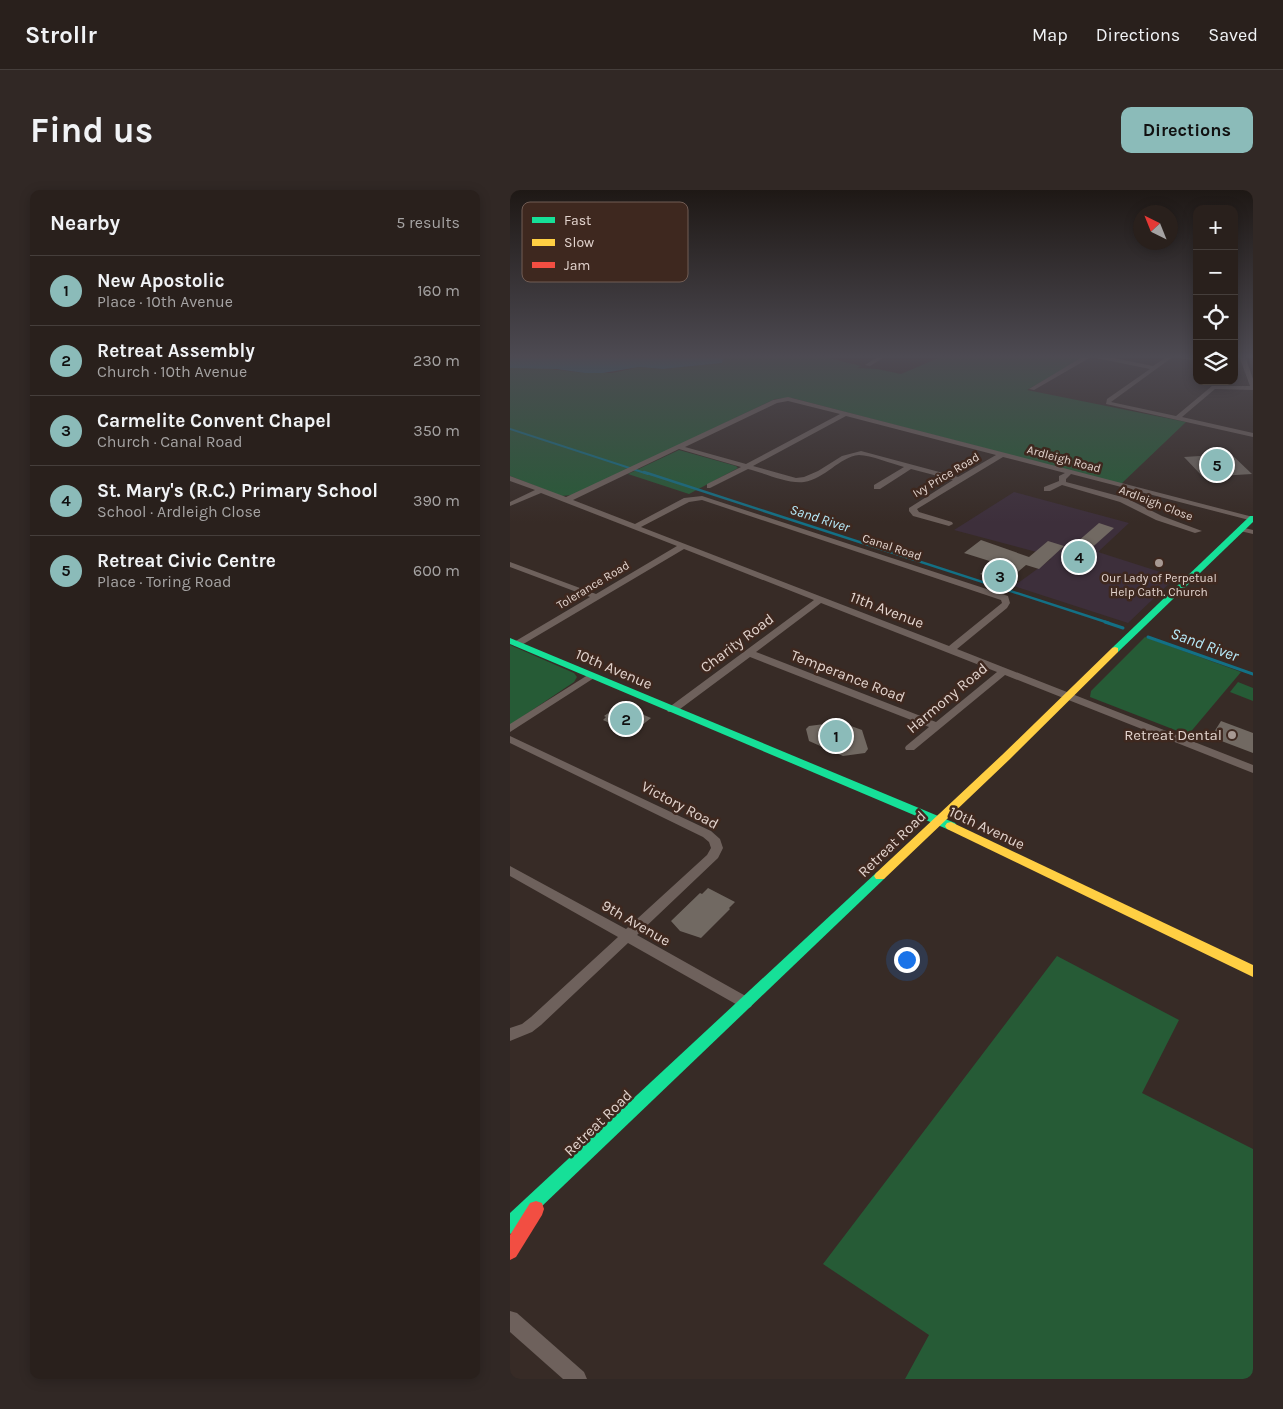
<!DOCTYPE html>
<meta charset="utf-8">
<style>
:root{--surface:#29201c;--page:#312825;--text:#f1f3f6;--muted:#a5a3a3;--line:#453e3b;--accent:#8bbbb9}
body{margin:0;font-family:Karla,sans-serif;background:var(--page);color:var(--text)}
.controls{position:absolute;right:15px;top:15px;display:grid;overflow:hidden;border-radius:10px;box-shadow:0 2px 12px #0003}
.controls button{width:45px;height:45px;display:grid;place-items:center;padding:0;border:0;border-bottom:1px solid var(--line);background:var(--surface);color:var(--text);font:25px sans-serif}
.compass{position:absolute;left:623px;top:15px;width:45px;height:45px;border-radius:50%;background:var(--surface);box-shadow:0 2px 12px #0003;rotate:317deg}
.you{position:absolute;left:396px;top:769px;width:18px;height:18px;margin:-12px;border:4px solid #fff;border-radius:50%;background:#1a73e8;box-shadow:0 0 0 8px #1a73e833}
.badge{display:grid;place-items:center;width:32px;height:32px;border-radius:50%;background:var(--accent);color:#111;font-size:16px;font-weight:700}
.pin{position:absolute;translate:-50% -50%;border:2px solid #fff;box-shadow:0 1px 5px #0006}
.list{margin:0;padding:0;list-style:none}
h2{display:flex;justify-content:space-between;align-items:center;height:65px;margin:0;padding:0 20px;font-size:21px}
h2 small{font-size:16px;font-weight:400;color:var(--muted)}
.list li{display:grid;grid-template-columns:32px 1fr auto;gap:15px;align-items:center;box-sizing:border-box;height:70px;padding:0 20px;border-top:1px solid var(--line)}
.list b{display:block;font-size:19px;white-space:nowrap}
.list p{margin:0;font-size:16px;white-space:nowrap;color:var(--muted)}
.list em{font-size:16px;font-style:normal;color:var(--muted)}
.icon{flex:none;width:28px;height:28px;fill:none;stroke:currentColor;stroke-width:2;stroke-linecap:round;stroke-linejoin:round}
.map{position:relative;flex:none;width:743px;height:1189px;overflow:hidden;border-radius:10px}
header{display:flex;align-items:center;gap:30px;box-sizing:border-box;height:70px;padding:0 25px;background:var(--surface);border-bottom:1px solid var(--line)}
header strong{font-size:24px}
nav{display:flex;gap:28px;margin-inline-start:auto;font-size:18px}
.intro{display:flex;align-items:center;justify-content:space-between;box-sizing:border-box;height:120px;padding:0 30px}
h1{margin:0;font-size:35px}
.button{padding:12px 22px;border-radius:10px;background:var(--accent);color:#111;font-size:18px;font-weight:700}
main{display:flex;gap:30px;padding:0 30px}
aside{flex:1;background:var(--surface);border-radius:10px;box-shadow:0 2px 12px #0003}
.map>svg:first-child{display:block}
.education{fill:#3d2f3b}
.green{fill:#265b36}
.water{fill:#137085}
.lines{fill:none;stroke-linecap:round;stroke-linejoin:round}
.stream-far2{stroke:#137085;stroke-width:2}
.stream-far1{stroke:#137085;stroke-width:2.5}
.stream{stroke:#137085;stroke-width:3}
.building{fill:#716962}
.street{fill:#6e615c;fill-rule:evenodd}
.fast{fill:#16e098;fill-rule:evenodd}
.slow{fill:#ffcf43;fill-rule:evenodd}
.jam{fill:#f24e42;fill-rule:evenodd}
.poi-dot{fill:#a79993;stroke:#3e281f;stroke-width:2}
.labels{text-anchor:middle;stroke-width:5;stroke-linejoin:round;paint-order:stroke}
.far-street-label{font-size:12px;fill:#e3d4ce;stroke:#3e281f}
.far-poi-label{font-size:12px;fill:#e3d4ce;stroke:#3e281f}
.far-water-label{font-size:14px;font-style:italic;fill:#b6eafa;stroke:#3e281f}
.street-label{font-size:15px;fill:#e3d4ce;stroke:#3e281f}
.poi-label{font-size:15px;fill:#e3d4ce;stroke:#3e281f;text-anchor:end}
.water-label{font-size:16px;font-style:italic;fill:#b6eafa;stroke:#3e281f}
.key{fill:#3e281f;stroke:#705c54;stroke-width:1}
.key-label{font-size:14px;fill:#e3d4ce}
</style>
<header>
<strong>Strollr</strong>
<nav><a>Map</a><a>Directions</a><a>Saved</a></nav>
</header>
<div class="intro"><h1>Find us</h1><a class="button">Directions</a></div>
<main>
<aside>
<h2>Nearby<small>5 results</small></h2>
<ul class="list">
<li><span class="badge">1</span><div><b>New Apostolic</b><p>Place · 10th Avenue</p></div><em>160 m</em></li>
<li><span class="badge">2</span><div><b>Retreat Assembly</b><p>Church · 10th Avenue</p></div><em>230 m</em></li>
<li><span class="badge">3</span><div><b>Carmelite Convent Chapel</b><p>Church · Canal Road</p></div><em>350 m</em></li>
<li><span class="badge">4</span><div><b>St. Mary's (R.C.) Primary School</b><p>School · Ardleigh Close</p></div><em>390 m</em></li>
<li><span class="badge">5</span><div><b>Retreat Civic Centre</b><p>Place · Toring Road</p></div><em>600 m</em></li>
</ul>
</aside>
<div class="map">
<svg width="743" height="1189" viewBox="0 0 743 1189">
<rect width="100%" height="100%" fill="#372b26"/>
<polygon class="education" points="504,302 619,333 588,362 666,387 618,433 504,396 541,369 532,366 534,364 444,340"/>
<g class="green">
<polygon points="214,166 311,166 351,176 347,178 367,179 391,184 433,166 571,166 571,169 517,200 676,232 611,294 282,208 265,209 64,305 51,306 0,286 0,178 32,178 75,183 102,183 129,177 153,179 212,173"/>
<polygon points="169,260 226,276 228,278 179,304 118,284"/>
<polygon points="635,447 731,482 678,545 580,507 581,501"/>
<polygon points="0,455 64,483 67,487 64,492 0,535"/>
<polygon points="728,492 743,498 743,511 720,502"/>
<polygon points="547,766 669,830 632,903 743,959 743,1189 395,1189 419,1145 313,1074"/>
</g>
<polygon class="water" points="0,166 214,166 212,173 153,179 129,177 93,183 75,183 46,179 0,178"/>
<g class="lines">
<polyline class="stream-far2" points="0,239 138,284"/>
<polyline class="stream-far1" points="134,282 599,433"/>
<g class="stream">
<polyline points="595,432 613,438"/>
<polyline points="638,447 743,484"/>
</g>
</g>
<g class="building">
<polygon points="721,264 742,284 693,287 674,267"/>
<polygon points="589,333 604,338 568,370 552,365"/>
<polygon points="471,350 519,367 538,351 554,356 529,379 516,375 495,393 470,384 486,373 454,363"/>
<polygon points="107,517 112,519 115,517 141,528 122,543 93,530 96,527 94,526"/>
<polygon points="711,531 743,543 743,563 701,547"/>
<polygon points="330,532 352,540 358,559 355,563 333,566 299,551 296,539 299,536"/>
<polygon points="198,698 225,712 219,718 220,719 191,748 170,741 161,731 190,703 192,704"/>
</g>
<g class="lines">
<g class="street">
<polygon points="369,166 376,166 360,176 355,175"/>
<polygon points="574,166 594,166 643,176 658,166 664,166 601,212 666,226 702,196 740,196 729,166 735,166 743,189 743,200 705,199 672,227 743,243 743,247 596,214 597,209 640,179 581,167 524,200 519,199"/>
<polygon points="668,166 687,167 687,171 670,168"/>
<path d="M278,207l465,120v4l-182,-47 -5,5v3l60,16 36,18 40,15 -7,2 -39,-13 -36,-18 -58,-17 -12,6h-6v-4l15,-6v-5l6,-3 -62,-16 -86,52 2,3 33,10 1,2 -4,2 -36,-10 -4,-5v-3l44,-28 -42,-11 -31,20h-6v-4l30,-18c-12,-3 -33,-12 -45,-12 -20,2 -34,24 -55,27 -17,2 -39,-9 -56,-13l-38,19h-3v-4l34,-17 -62,-18 -106,51 62,24 49,-26 18,-2 306,100 2,7 -3,5 -50,41 296,116v8l-248,-98 -91,75h-8l-1,-2 1,-2 23,-19 -179,-70 -74,55h-8l-1,-2 1,-2 146,-108 -130,-51 -164,97h-6v-4l76,-45 -80,-30v-5l86,32 81,-48 -136,-53 -31,13v-4l25,-12 -25,-9v-5l56,21 207,-97zM278,211l52,13 -94,50 -61,-17 92,-44zM336,226l150,39 -38,22 -97,-26 -19,5 -24,15 -14,6 -8,1 -43,-12zM192,310l299,100 1,3 -53,43 -308,-119 48,-25zM311,413l176,69 -61,50 -180,-70z"/>
<polygon points="730,337 743,340 743,344 730,341"/>
<polygon points="81,483 84,484 86,486 84,488 0,542 0,534"/>
<polygon points="0,546 201,641 210,649 213,658 208,668 127,745 241,809 243,813 241,817 236,819 231,817 118,753 31,835 22,842 0,851 0,838 12,834 21,827 108,747 0,686 0,676 116,739 197,665 201,658 199,652 193,647 0,553"/>
<polygon points="0,1121 7,1123 74,1182 77,1189 53,1189 0,1142"/>
</g>
<g class="fast">
<polygon points="740,326 743,326 743,332 608,462 602,462 602,458"/>
<polygon points="0,448 445,633 447,636 441,640 437,639 0,454"/>
<polygon points="370,681 374,683 376,686 374,689 6,1041 0,1044 0,1023 366,683"/>
</g>
<g class="slow">
<polygon points="605,457 608,458 608,462 500,569 374,689 366,689 364,686 366,683 492,565 602,458"/>
<polygon points="441,632 743,775 743,787 437,639 435,636 437,633"/>
</g>
<polygon class="jam" points="26,1011 32,1013 34,1019 32,1025 6,1067 0,1070 0,1045 20,1013"/>
</g>
<linearGradient id="sky" x2="0" y2="1"><stop stop-color="#1e1815"/><stop offset="0.5" stop-color="#4d4a52"/><stop offset="1" stop-color="#4d4a52" stop-opacity="0"/></linearGradient>
<rect width="743" height="333" fill="url(#sky)"/>
<g class="poi-dot">
<circle cx="649" cy="373" r="5"/>
<circle cx="722" cy="545" r="5"/>
</g>
<g class="labels">
<g class="far-street-label">
<text transform="translate(554 269) rotate(15)" y="4">Ardleigh Road</text>
<text transform="translate(436 285) rotate(-31)" y="4">Ivy Price Road</text>
<text transform="translate(646 313) rotate(21)" y="4">Ardleigh Close</text>
<text transform="translate(382 357) rotate(18)" y="4">Canal Road</text>
<text transform="translate(83 395) rotate(-31)" y="4">Tolerance Road</text>
</g>
<g class="far-poi-label">
<text x="649" y="392">Our Lady of Perpetual<tspan x="649" dy="14">Help Cath. Church</tspan></text>
</g>
<g class="far-water-label">
<text transform="translate(310 328) rotate(18)" y="5">Sand River</text>
</g>
<g class="street-label">
<text transform="translate(377 420) rotate(21)" y="5">11th Avenue</text>
<text transform="translate(227 453) rotate(-37)" y="5">Charity Road</text>
<text transform="translate(104 479) rotate(23)" y="5">10th Avenue</text>
<text transform="translate(338 486) rotate(21)" y="5">Temperance Road</text>
<text transform="translate(437 508) rotate(-40)" y="5">Harmony Road</text>
<text transform="translate(170 615) rotate(28)" y="5">Victory Road</text>
<text transform="translate(477 638) rotate(25)" y="5">10th Avenue</text>
<text transform="translate(382 654) rotate(-44)" y="5">Retreat Road</text>
<text transform="translate(126 733) rotate(30)" y="5">9th Avenue</text>
<text transform="translate(88 933) rotate(-44)" y="5">Retreat Road</text>
</g>
<g class="poi-label">
<text x="712" y="550">Retreat Dental</text>
</g>
<g class="water-label">
<text transform="translate(695 454) rotate(20)" y="6">Sand River</text>
</g>
</g>
<rect x="12" y="12" width="166" height="80" rx="8" class="key"/>
<rect x="22" y="27" width="23" height="6" fill="#16e098"/>
<rect x="22" y="49" width="23" height="7" fill="#ffcf43"/>
<rect x="22" y="72" width="23" height="6" fill="#f24e42"/>
<g class="key-label">
<text x="54" y="35">Fast</text>
<text x="54" y="57">Slow</text>
<text x="54" y="80">Jam</text>
</g>
</svg>
<div class="controls">
<button>+</button>
<button>−</button>
<button><svg class="icon" aria-label="locate" viewBox="0 0 24 24"><circle cx="12" cy="12" r="6"/><path d="M12 2v4M12 18v4M2 12h4M18 12h4"/></svg></button>
<button><svg class="icon" aria-label="layers" viewBox="0 0 24 24"><path d="M12 4l9 5-9 5-9-5zM3 14l9 5 9-5"/></svg></button>
</div>
<svg class="compass" viewBox="-18 -18 36 36"><path d="M0-13l5 13h-10z" fill="#e53935"/><path d="M0 13l5-13h-10z" fill="#a5a3a3"/></svg>
<div class="you"></div>
<div class="pin badge" style="left:326px;top:546px">1</div>
<div class="pin badge" style="left:116px;top:529px">2</div>
<div class="pin badge" style="left:490px;top:386px">3</div>
<div class="pin badge" style="left:569px;top:367px">4</div>
<div class="pin badge" style="left:707px;top:275px">5</div>
</div>
</main>
